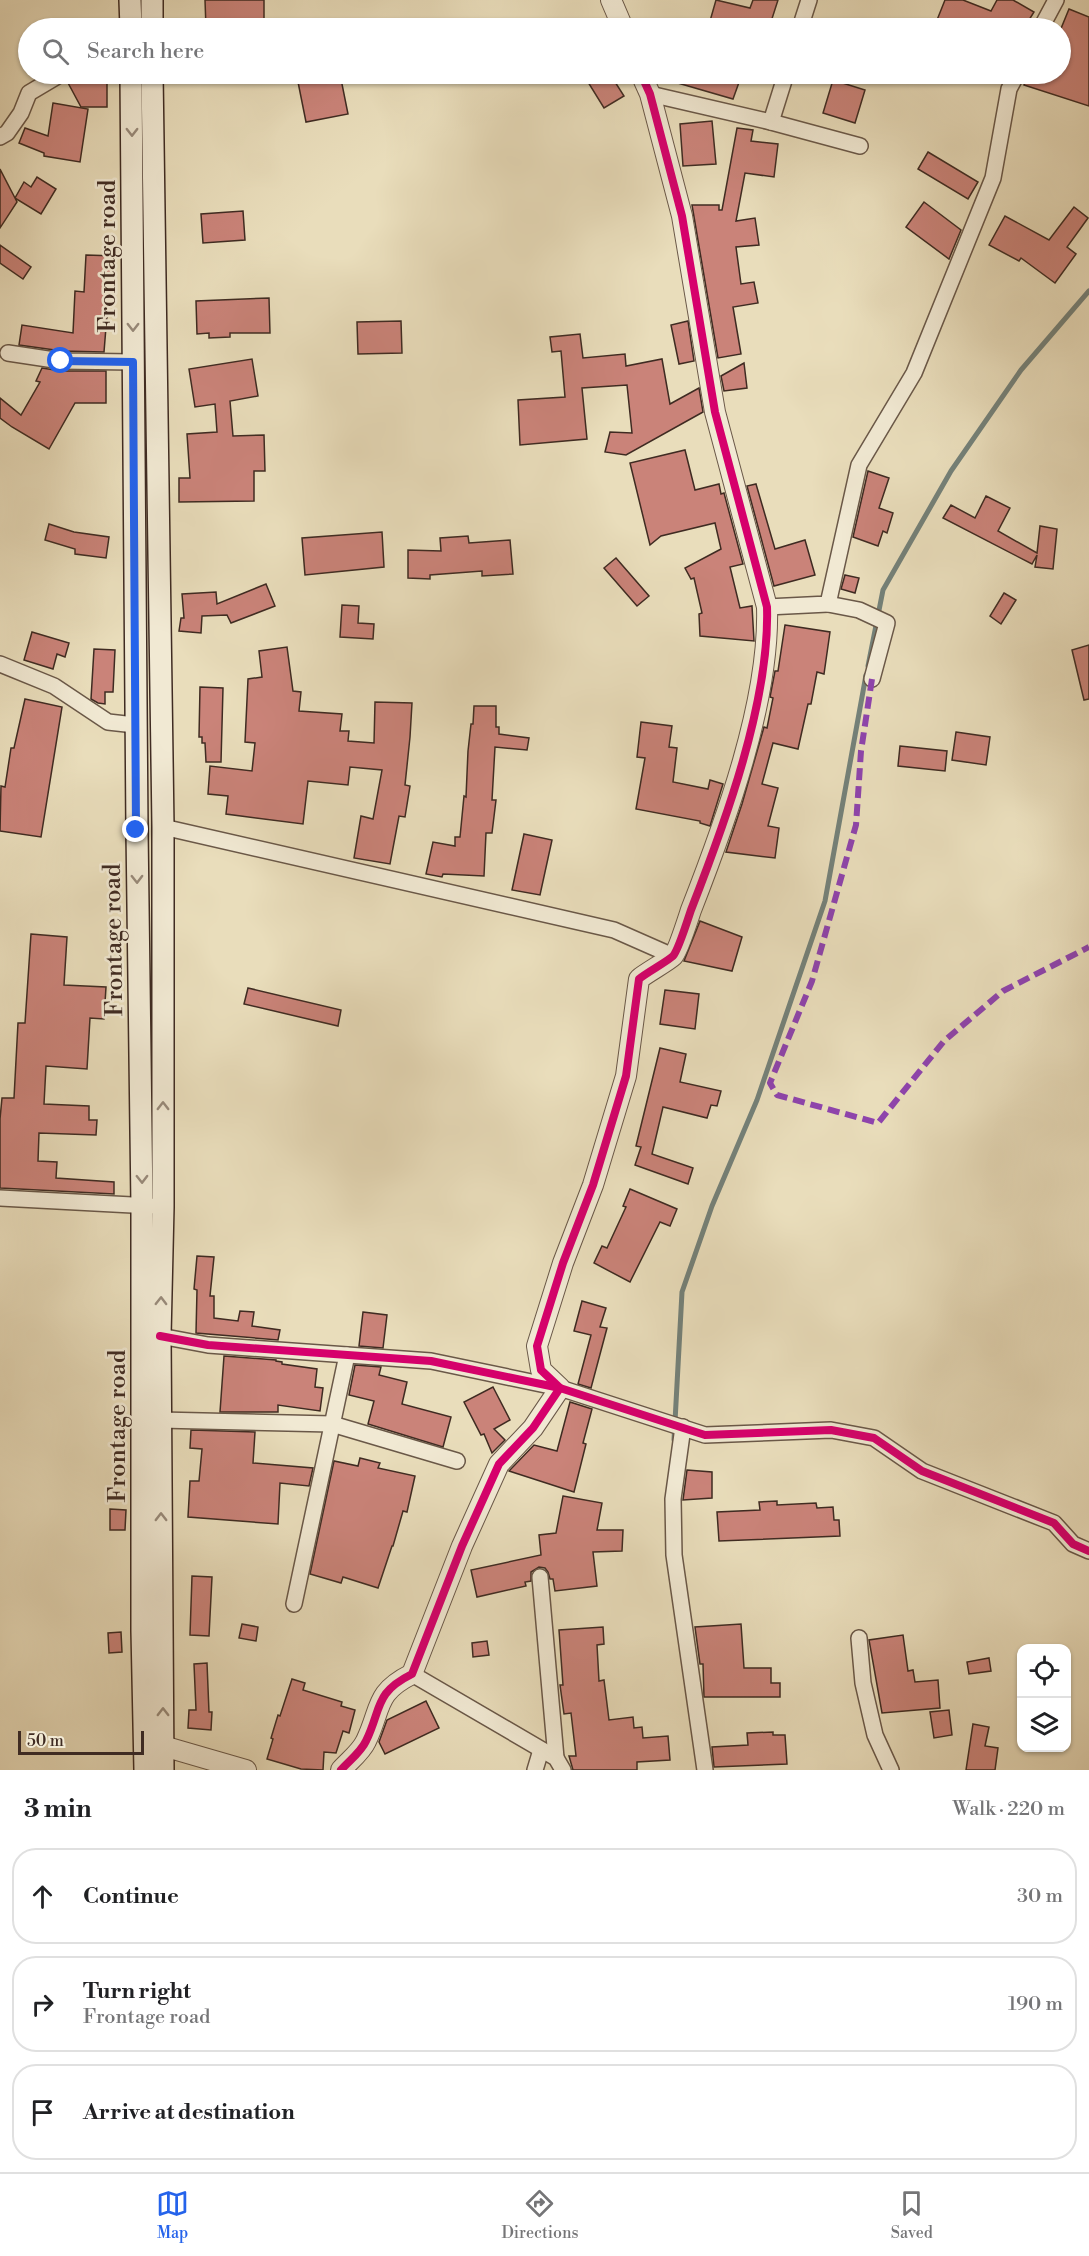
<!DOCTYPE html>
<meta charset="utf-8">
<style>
:root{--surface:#fff;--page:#f2f2f2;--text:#202124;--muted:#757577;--line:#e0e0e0;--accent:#2563eb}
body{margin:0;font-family:"Libre Bodoni",serif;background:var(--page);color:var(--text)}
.controls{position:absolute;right:18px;bottom:18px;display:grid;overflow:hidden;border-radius:12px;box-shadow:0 2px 4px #0004}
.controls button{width:54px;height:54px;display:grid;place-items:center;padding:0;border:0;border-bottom:2px solid var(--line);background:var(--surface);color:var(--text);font:30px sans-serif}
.scale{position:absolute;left:18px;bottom:15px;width:126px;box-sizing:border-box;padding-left:6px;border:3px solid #3f2b22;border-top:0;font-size:16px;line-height:21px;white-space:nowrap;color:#3f2b22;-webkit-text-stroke:4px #f1e9d3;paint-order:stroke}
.stop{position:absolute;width:18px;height:18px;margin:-14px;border:4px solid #2563eb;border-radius:50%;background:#fff}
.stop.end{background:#2563eb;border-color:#fff;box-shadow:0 2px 6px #0008}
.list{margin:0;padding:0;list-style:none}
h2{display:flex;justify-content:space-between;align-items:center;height:78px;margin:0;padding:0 24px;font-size:26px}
h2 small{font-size:20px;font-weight:400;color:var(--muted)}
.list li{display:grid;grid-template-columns:39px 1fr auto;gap:18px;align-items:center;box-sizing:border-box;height:96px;margin:0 12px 12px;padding:0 12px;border:2px solid var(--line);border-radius:24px}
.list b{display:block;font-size:22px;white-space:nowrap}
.list p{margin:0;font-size:20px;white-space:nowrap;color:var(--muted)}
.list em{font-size:20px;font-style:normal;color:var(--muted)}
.icon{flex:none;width:33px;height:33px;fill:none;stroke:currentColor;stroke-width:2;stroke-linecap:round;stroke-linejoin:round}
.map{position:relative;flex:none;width:1089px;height:1770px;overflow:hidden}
.search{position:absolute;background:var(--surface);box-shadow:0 2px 4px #0004;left:18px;right:18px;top:18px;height:66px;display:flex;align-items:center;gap:15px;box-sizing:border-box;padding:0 21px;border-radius:33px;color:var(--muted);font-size:22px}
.sheet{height:402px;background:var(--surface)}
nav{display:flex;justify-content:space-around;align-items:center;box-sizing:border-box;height:84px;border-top:2px solid var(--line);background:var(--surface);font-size:16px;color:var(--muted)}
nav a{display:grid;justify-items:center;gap:3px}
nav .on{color:var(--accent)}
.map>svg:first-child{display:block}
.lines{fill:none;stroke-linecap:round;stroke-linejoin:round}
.stream{stroke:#748179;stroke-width:5}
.building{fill:#ca8379;stroke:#3f2b22;stroke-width:1.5}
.minor-casing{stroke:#6a5848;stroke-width:18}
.tertiary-casing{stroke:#6a5848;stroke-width:22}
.secondary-casing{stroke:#3f2b22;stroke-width:24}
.minor{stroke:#f1e9d3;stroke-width:15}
.tertiary{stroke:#f1e9d3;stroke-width:20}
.secondary{stroke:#f1e9d3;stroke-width:21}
.quiet{stroke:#8e44ad;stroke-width:6;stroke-dasharray:12 6;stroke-linecap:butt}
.cycleway-casing{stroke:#f1e9d3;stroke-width:11}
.cycleway{stroke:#d6006c;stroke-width:8}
.oneway{stroke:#988a7a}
.route{stroke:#2563eb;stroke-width:8}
.labels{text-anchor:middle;stroke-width:5;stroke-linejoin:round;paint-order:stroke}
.street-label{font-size:24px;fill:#3f2b22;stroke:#f1e9d3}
</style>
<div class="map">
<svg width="1089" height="1770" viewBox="0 0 1089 1770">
<rect width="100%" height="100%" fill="#e9ddbb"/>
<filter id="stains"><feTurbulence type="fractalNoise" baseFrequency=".00333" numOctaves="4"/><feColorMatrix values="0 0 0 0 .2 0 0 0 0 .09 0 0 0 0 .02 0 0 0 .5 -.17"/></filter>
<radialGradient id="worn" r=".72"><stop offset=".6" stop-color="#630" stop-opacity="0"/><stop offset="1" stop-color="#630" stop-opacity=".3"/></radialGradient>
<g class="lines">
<g class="stream">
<polyline points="868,666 883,590 951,471 1021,370 1089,291"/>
<polyline points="674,1440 682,1292 712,1206 757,1100 825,901 866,675"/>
</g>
</g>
<g class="building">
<polygon points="205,0 264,0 264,22 235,22 235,28 206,28"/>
<polygon points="716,0 750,8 753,0 778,0 769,28 757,28 740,23 738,28 708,28"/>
<polygon points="945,0 963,0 991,11 997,0 1013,0 1034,12 1024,28 943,28 935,25"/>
<polygon points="1069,9 1089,17 1089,106 1024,85 1027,74 1060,74 1060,31"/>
<polygon points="76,74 107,74 107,107 81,107 67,81"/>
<polygon points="314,74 340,74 348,114 306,122 297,77"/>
<polygon points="583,74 610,74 624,96 604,108"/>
<polygon points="658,74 742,74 733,99 657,77"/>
<polygon points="833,80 865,90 855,123 823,113"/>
<polygon points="53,103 88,109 80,162 44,156 44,153 19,143 25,128 48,136"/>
<polygon points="712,121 716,164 683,166 680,124"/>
<polygon points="737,128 753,130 751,141 778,144 774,177 745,173 736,221 755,218 759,245 736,247 741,284 754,282 758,303 733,307 741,354 718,358 692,205 719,205 719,210 722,210"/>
<polygon points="928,152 978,182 968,199 918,169"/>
<polygon points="0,169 15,198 24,182 31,187 37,177 56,189 41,214 15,198 17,202 0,228"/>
<polygon points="924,202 961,230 949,259 906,227"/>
<polygon points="1074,207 1088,218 1067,247 1076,254 1055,283 1021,258 1019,261 989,245 1005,216 1049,240"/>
<polygon points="243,211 245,240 203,243 201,214"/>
<polygon points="0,245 31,267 23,279 0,263"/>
<polygon points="86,255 116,256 114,290 109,290 104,352 62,351 19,345 22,325 73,333 75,291 84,292"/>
<polygon points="269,298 270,333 230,333 230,337 209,338 209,333 197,334 196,301"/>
<polygon points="401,321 402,353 358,354 357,322"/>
<polygon points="688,321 694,361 679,364 671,325"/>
<polygon points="580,334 583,358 625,354 626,366 662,359 670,404 699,388 703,412 626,455 605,452 610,432 632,433 627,385 582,388 587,439 520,445 518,400 565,397 561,351 552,352 550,337"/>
<polygon points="252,359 258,396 230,401 233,436 264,435 265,471 254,471 254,501 179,502 179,478 190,478 187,434 217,432 215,404 195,407 189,369"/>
<polygon points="744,363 747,388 724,391 721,376"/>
<polygon points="42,368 61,371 106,371 106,403 75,403 49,449 12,427 0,418 0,398 21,415 40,382 36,381"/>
<polygon points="685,450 695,490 719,484 721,494 724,493 743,564 730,567 740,608 752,606 754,641 700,636 699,614 702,613 694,578 691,579 685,568 721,549 715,523 661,536 650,545 630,463"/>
<polygon points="868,471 889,478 879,508 893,513 887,533 883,531 878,546 853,537"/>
<polygon points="756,484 775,549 805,540 815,575 774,586 747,486"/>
<polygon points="986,496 1010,508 998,531 1037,553 1040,526 1057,529 1053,569 1035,567 1037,555 1032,564 943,518 951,505 975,518"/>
<polygon points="49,524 74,532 109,537 106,558 75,554 75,549 45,540"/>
<polygon points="382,532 384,567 305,575 302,538"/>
<polygon points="468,536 469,543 510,540 513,574 482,576 482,571 430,575 430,579 408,578 408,550 441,551 440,538"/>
<polygon points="616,558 649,596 637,606 604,568"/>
<polygon points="845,575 859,578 855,593 841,589"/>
<polygon points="266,584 275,606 231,623 227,615 202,616 201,633 179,631 181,618 184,618 182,594 216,592 217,604"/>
<polygon points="1004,593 1016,600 1001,624 990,616"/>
<polygon points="342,605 359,606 358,623 374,624 373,639 340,637"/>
<polygon points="785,625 830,632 824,674 817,672 811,704 808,704 798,749 773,743 762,784 778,788 768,826 779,828 775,858 726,852 742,804 764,727 767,728 773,698 770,697 775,671 778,671"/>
<polygon points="32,632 69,643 65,657 57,654 53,669 24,660"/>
<polygon points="1089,645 1089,699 1084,700 1072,650"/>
<polygon points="287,647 293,691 301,692 299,711 342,714 340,731 349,731 348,741 374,743 375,702 412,703 410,737 405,785 410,786 405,817 399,816 390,864 354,858 361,816 373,819 382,770 350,767 348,785 308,781 303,824 226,814 228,796 208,794 210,766 252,771 255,743 245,742 248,679 262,677 259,651"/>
<polygon points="94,649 115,650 113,692 105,692 105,704 98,703 91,699"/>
<polygon points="200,687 223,688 221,762 206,762 205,743 202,743 202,737 199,737"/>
<polygon points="25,699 62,707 41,837 0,831 1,786 5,787 11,748 14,748"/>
<polygon points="474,706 496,706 496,727 499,727 499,734 529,738 527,750 495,747 492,800 496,800 492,833 486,833 484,876 443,874 442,877 426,874 433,842 455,846 455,837 460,837 464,796 466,797 468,751 471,724 473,724"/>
<polygon points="641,722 672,726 669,747 677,748 673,782 708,789 710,780 723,784 710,826 700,823 700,821 636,809 645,758 637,757"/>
<polygon points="956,732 990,737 986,765 952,760"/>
<polygon points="900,746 947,751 945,771 898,766"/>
<polygon points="524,834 552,840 540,895 512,890"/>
<polygon points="700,921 742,937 732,971 684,961"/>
<polygon points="31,934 67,937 64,985 106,987 104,1019 90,1018 87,1069 46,1066 44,1104 89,1106 89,1120 97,1120 96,1135 39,1133 38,1161 57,1162 56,1178 114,1182 114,1194 0,1188 0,1119 2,1098 14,1098 18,1023 25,1023"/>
<polygon points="248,988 341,1010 338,1026 244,1004"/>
<polygon points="665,990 699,994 695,1029 660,1024"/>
<polygon points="660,1048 686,1054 680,1082 721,1091 717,1106 711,1105 707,1118 663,1107 652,1154 693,1168 688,1184 635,1165 641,1147 636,1146"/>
<polygon points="630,1189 677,1209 670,1226 660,1222 630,1282 594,1263 602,1246 607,1248 626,1207 623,1206"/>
<polygon points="197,1256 214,1257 210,1296 214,1296 214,1318 238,1321 240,1311 254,1312 252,1326 280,1330 278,1340 196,1333 197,1290 194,1289"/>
<polygon points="582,1301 606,1308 600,1327 607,1328 591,1388 578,1384 591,1335 574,1331"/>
<polygon points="363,1312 387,1315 383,1348 359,1346"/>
<polygon points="224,1356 276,1360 276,1361 282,1362 282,1364 317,1369 315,1387 323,1388 320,1411 278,1405 278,1412 220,1412"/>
<polygon points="355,1365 381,1367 379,1375 407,1382 402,1404 451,1417 443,1447 368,1424 374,1401 349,1395"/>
<polygon points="493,1387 510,1420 494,1429 505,1440 492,1453 484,1434 481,1435 464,1402"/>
<polygon points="570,1402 592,1409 583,1443 586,1444 574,1492 509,1471 534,1445 557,1451"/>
<polygon points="191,1430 255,1432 253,1463 313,1468 309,1486 280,1483 278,1524 188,1517 190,1481 199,1481 202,1449 190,1448"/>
<polygon points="360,1458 380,1463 378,1468 415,1476 407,1512 403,1511 393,1546 392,1546 378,1588 343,1577 341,1583 310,1574 334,1461 358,1466"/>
<polygon points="687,1470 712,1472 712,1498 683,1500"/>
<polygon points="563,1496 602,1503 597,1530 623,1530 622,1551 593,1552 597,1586 555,1591 553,1579 550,1579 548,1572 545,1568 539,1567 531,1572 531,1581 525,1582 526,1586 477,1597 471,1570 541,1555 539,1535 556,1533"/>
<polygon points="777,1501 777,1505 816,1503 817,1508 833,1507 834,1520 839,1520 840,1536 719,1541 717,1512 760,1510 759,1502"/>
<polygon points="110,1509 126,1510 125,1530 110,1530"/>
<polygon points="192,1576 212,1577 209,1636 190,1635"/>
<polygon points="242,1624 258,1627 256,1641 239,1638"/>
<polygon points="741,1624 744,1668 771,1668 771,1683 780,1683 780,1697 704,1697 703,1664 700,1664 695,1627"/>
<polygon points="603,1627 604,1644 597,1645 599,1681 604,1680 609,1720 633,1717 634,1728 642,1727 643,1738 668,1736 670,1760 637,1762 637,1770 573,1770 569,1756 576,1756 571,1713 564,1714 560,1685 563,1685 559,1630"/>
<polygon points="121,1632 122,1652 109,1653 108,1633"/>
<polygon points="903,1635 908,1671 913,1670 915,1682 938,1680 940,1708 882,1713 869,1640"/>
<polygon points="487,1641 489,1655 473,1657 472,1643"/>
<polygon points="989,1658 991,1671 969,1674 967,1662"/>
<polygon points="207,1663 209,1712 212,1712 211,1730 188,1728 189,1710 196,1710 194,1664"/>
<polygon points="292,1679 305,1683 303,1690 342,1702 341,1706 355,1710 349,1733 343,1731 336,1753 324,1752 323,1770 301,1769 267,1759 273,1739 271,1738 278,1715 280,1716"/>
<polygon points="426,1701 439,1728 385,1754 379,1742 387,1720"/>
<polygon points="949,1710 952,1735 934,1738 930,1712"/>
<polygon points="973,1724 989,1727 985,1746 998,1748 995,1770 966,1770"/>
<polygon points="773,1732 773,1735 785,1735 787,1764 714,1767 712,1747 748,1745 747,1733"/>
</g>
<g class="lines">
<g class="minor-casing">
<g id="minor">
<polyline points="800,28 809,0"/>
<polyline points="1041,28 1056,0"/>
<polyline points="650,94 771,122 860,146"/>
<polyline points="771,122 786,74"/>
<polyline points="0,137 7,133 21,113 29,93 61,74"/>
<polyline points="8,353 61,361 133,362"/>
<polyline points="828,604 859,610 887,623 872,679"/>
<polyline points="767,607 828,604 859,465 914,373 993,178 1009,89 1017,74"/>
<polyline points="0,664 54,686 108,722 135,725"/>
<polyline points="163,827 614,930 673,956"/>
<polyline points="0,1198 151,1206"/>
<polyline points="160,1336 208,1345 431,1361 560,1388 705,1435 831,1430 874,1438 922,1471 1054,1523 1073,1544 1089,1551"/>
<polyline points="160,1420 332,1424 457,1461"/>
<polyline points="683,1427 673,1499 674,1555 705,1770"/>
<polyline points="540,1577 556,1758"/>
<polyline points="294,1604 347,1355"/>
<polyline points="859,1638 863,1683 875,1735 891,1770"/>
<polyline points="412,1674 556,1758 563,1770"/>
<polyline points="535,1770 541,1750"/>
</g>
</g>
<g class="tertiary-casing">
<g id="tertiary">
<polyline points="611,0 623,28"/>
<polyline points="163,1746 246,1770"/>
<path d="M341,1770c8,-9 20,-18 25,-29 16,-33 8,-48 46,-67l50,-128 37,-82 34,-36 27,-40 -19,-18 -4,-24 26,-83 30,-78 33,-109 13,-97c7,-6 29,-18 34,-23 5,-5 15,-37 18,-46 34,-87 79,-209 76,-303l-52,-195 -33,-196 -32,-122 -9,-20"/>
</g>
</g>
<g class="secondary-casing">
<g id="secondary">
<polyline points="130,0 131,28"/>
<polyline points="152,0 152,28"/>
<polyline points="131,74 137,830 142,1206 142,1631 145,1770"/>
<polyline points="152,74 163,827 163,1207 160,1336 163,1770"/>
</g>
</g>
<use href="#minor" class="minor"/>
<use href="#tertiary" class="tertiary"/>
<use href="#secondary" class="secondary"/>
<polyline class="quiet" points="872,679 861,751 856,825 812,981 770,1083 777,1095 878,1123 944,1041 1003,991 1089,947"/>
<g class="cycleway-casing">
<g id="cycleway">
<polyline points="160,1336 208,1345 431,1361 560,1388 705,1435 831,1430 874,1438 922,1471 1054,1523 1073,1544 1089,1551"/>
<path d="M341,1770c8,-9 20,-18 25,-29 16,-33 8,-48 46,-67l50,-128 37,-82 34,-36 27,-40 -19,-18 -4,-24 26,-83 30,-78 33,-109 13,-97c7,-6 29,-18 34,-23 5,-5 15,-37 18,-46 34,-87 79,-209 76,-303l-52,-195 -33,-196 -32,-122 -9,-20"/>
</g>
</g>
<use href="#cycleway" class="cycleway"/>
</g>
<defs><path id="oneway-chevron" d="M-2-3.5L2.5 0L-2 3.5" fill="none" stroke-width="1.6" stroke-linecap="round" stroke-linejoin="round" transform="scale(1.5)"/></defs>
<g class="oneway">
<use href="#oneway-chevron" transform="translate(132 132) rotate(90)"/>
<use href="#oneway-chevron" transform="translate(133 327) rotate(90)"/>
<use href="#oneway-chevron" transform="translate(137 879) rotate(89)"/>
<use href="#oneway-chevron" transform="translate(163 1106) rotate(-90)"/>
<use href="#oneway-chevron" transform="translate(142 1179) rotate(89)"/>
<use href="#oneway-chevron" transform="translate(161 1301) rotate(-89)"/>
<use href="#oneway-chevron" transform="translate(161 1517) rotate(-90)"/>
<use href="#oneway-chevron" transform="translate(163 1712) rotate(-90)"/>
</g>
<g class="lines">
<polyline class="route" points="61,361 133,362 136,830"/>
</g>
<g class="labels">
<g class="street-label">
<text transform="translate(107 256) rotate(-90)" y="8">Frontage road</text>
<text transform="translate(113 940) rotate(-91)" y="8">Frontage road</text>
<text transform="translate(117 1426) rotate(-90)" y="8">Frontage road</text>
</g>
</g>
<rect width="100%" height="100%" filter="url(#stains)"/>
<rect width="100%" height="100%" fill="url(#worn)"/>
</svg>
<div class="controls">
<button><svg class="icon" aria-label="locate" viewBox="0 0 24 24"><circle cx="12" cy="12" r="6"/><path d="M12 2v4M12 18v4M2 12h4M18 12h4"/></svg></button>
<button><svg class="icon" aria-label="layers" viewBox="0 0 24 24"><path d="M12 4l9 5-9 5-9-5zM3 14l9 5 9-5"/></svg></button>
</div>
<div class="scale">50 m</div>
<div class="stop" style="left:61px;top:361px"></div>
<div class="stop end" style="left:136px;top:830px"></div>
<div class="search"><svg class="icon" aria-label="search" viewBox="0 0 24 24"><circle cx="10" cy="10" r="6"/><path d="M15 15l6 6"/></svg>Search here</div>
</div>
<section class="sheet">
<h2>3 min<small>Walk · 220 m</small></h2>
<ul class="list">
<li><svg class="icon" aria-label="ahead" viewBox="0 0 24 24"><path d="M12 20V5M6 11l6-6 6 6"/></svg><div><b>Continue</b></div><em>30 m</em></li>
<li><svg class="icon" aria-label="right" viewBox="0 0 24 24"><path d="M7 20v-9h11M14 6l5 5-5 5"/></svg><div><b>Turn right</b><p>Frontage road</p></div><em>190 m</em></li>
<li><svg class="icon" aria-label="arrive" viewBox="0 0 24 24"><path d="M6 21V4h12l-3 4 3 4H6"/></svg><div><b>Arrive at destination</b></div></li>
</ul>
</section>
<nav>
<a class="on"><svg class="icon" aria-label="map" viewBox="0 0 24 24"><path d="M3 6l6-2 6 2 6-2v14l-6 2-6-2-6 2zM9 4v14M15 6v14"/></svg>Map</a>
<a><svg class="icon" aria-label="directions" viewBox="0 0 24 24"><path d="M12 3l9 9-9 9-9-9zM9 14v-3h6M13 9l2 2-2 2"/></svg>Directions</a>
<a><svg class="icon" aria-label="saved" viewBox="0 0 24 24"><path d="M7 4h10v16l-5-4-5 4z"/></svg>Saved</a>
</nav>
